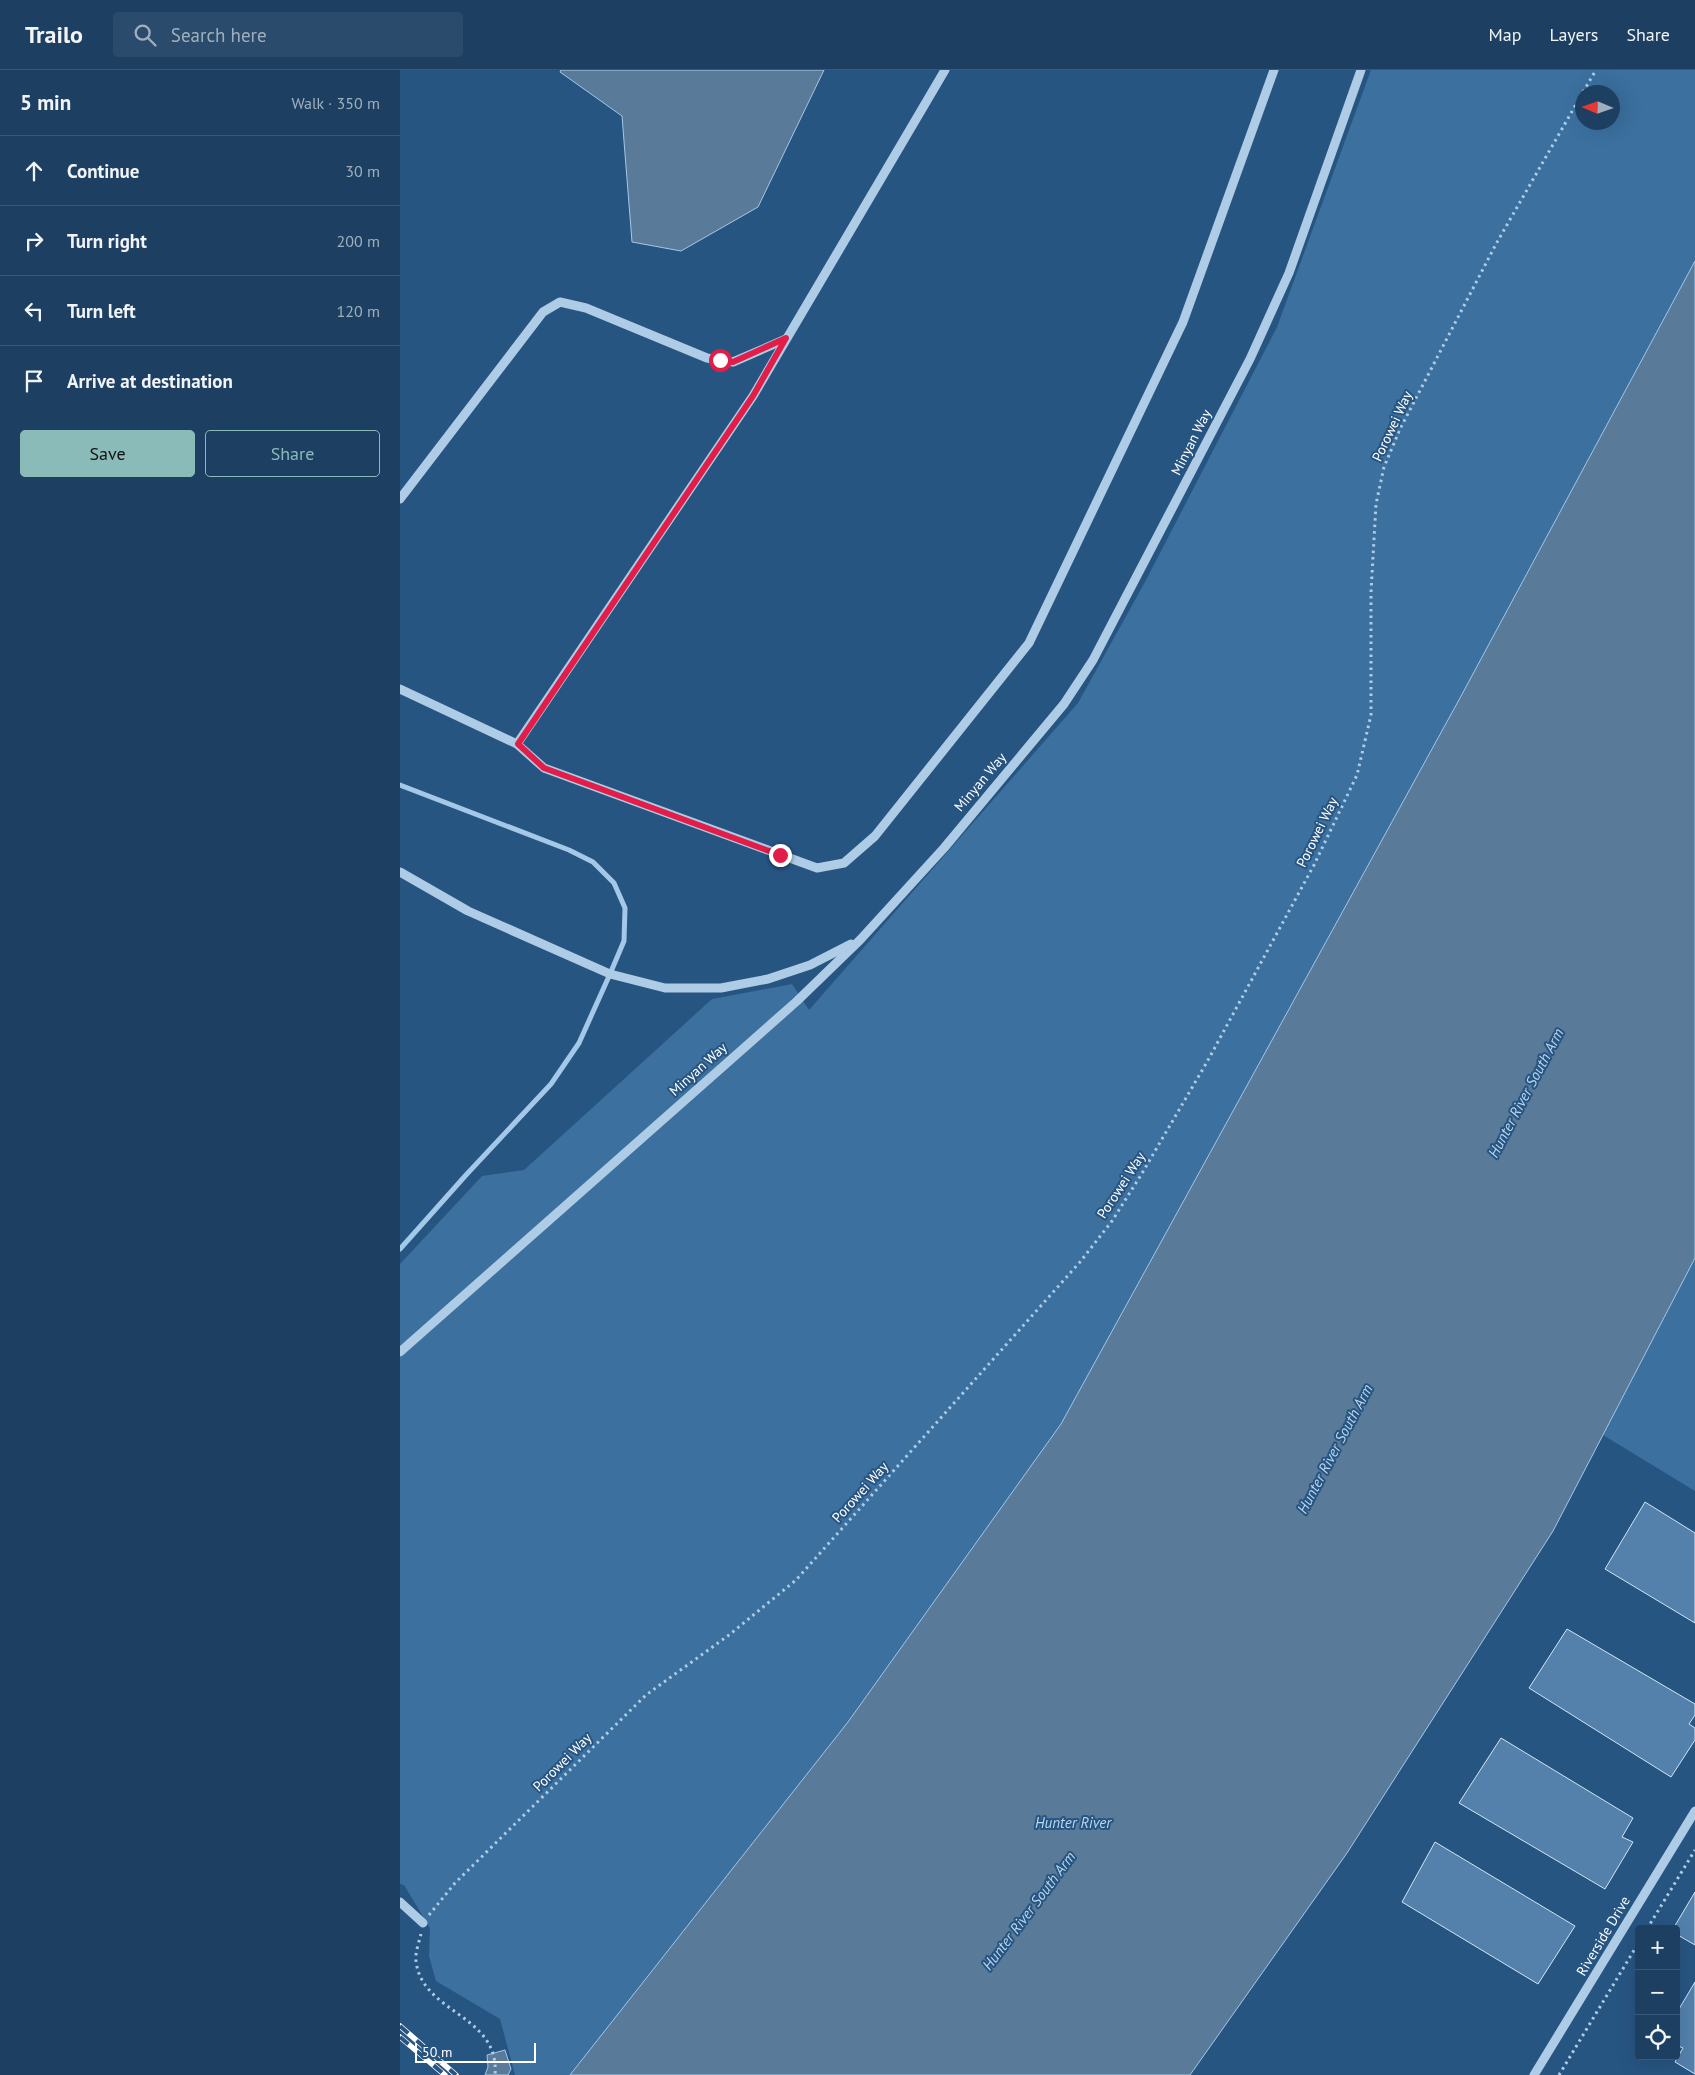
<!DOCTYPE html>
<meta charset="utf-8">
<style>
:root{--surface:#1d4062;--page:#2a4b6b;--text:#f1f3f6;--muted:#a0afbe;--line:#3b5977;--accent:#8bbbb9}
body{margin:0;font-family:"PT Sans",sans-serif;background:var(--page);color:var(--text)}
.controls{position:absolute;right:15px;bottom:15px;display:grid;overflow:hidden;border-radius:5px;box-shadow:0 5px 20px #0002}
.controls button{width:45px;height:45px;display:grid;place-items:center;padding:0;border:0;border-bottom:1px solid var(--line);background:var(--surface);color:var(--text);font:25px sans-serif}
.compass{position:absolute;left:1175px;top:15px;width:45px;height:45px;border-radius:50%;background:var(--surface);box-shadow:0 5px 20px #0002;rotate:272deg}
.scale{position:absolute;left:15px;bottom:12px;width:121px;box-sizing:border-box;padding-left:5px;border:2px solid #fff;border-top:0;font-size:14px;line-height:18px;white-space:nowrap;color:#fff;-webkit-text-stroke:4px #275582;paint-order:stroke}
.stop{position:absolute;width:15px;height:15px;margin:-11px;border:4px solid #e11d48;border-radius:50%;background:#fff}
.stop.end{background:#e11d48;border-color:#fff;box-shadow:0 1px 5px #0008}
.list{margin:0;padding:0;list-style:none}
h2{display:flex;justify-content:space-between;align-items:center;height:65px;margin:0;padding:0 20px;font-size:21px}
h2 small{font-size:16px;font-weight:400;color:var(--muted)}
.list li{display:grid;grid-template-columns:32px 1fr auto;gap:15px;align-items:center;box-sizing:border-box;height:70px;padding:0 20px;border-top:1px solid var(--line)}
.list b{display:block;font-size:19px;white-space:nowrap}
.list em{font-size:16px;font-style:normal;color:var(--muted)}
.actions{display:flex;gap:10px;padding:15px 20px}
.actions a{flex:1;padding:11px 0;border:1px solid var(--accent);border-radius:5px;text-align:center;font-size:18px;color:var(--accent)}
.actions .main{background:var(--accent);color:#111}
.icon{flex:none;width:28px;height:28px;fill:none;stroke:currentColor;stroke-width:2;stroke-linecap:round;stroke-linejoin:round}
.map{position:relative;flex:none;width:1295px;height:2005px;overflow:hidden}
header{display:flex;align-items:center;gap:30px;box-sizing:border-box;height:70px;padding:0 25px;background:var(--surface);border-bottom:1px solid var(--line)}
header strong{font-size:24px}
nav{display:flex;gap:28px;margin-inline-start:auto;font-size:18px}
.search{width:350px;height:45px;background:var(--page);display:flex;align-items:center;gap:12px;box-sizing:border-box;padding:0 18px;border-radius:5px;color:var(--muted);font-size:19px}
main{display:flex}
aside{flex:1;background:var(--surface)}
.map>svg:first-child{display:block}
.green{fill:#3b709f;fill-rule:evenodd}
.water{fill:#597a99;stroke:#a4c8e7}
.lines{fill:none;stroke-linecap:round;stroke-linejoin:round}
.stream{stroke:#a4c8e7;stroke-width:5}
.building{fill:#5381ac;stroke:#d2e5f5}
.path{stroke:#afcce7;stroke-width:3;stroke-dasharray:2.5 4;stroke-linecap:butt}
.minor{stroke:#afcce7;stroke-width:9}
.rail-casing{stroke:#fff;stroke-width:5.5}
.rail{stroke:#275582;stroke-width:4;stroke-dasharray:11;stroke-linecap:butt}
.route{stroke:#e11d48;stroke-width:6}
.labels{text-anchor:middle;stroke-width:4;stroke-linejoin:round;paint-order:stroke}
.street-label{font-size:14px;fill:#fff;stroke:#275582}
.water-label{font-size:15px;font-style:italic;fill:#bbd6ee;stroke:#275582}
</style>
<header>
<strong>Trailo</strong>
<div class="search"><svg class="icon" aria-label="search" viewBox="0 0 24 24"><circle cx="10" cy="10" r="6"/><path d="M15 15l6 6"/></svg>Search here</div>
<nav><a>Map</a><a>Layers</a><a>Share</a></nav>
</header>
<main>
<aside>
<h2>5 min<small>Walk · 350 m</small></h2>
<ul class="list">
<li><svg class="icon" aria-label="ahead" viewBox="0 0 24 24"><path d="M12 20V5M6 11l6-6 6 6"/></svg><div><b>Continue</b></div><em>30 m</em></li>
<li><svg class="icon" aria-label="right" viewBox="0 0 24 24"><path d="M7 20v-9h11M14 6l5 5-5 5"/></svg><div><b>Turn right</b></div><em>200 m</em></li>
<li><svg class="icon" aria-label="left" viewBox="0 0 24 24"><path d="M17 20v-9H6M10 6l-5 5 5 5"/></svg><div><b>Turn left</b></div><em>120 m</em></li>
<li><svg class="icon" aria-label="arrive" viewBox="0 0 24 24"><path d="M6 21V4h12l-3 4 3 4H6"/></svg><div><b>Arrive at destination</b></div></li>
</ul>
<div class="actions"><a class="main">Save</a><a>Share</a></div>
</aside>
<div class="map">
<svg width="1295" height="2005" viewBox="0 0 1295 2005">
<rect width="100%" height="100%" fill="#275582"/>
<g class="green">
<path d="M971,0h324v191l-235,437 -399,726 -213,298 -278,353h-55l-15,-56 -64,-38 -7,-25 1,-28 -26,-43 -4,-1v-620l82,-88 42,-6 188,-171 80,-15 17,26 269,-307 67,-121 132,-255zM1182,22h30v30h-30z"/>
<polygon points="1295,1188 1295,1421 1203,1365"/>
</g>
<g class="water">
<polygon points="161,0 424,0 358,137 281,181 232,172 222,46 160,2"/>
<polygon points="1295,191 1295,1188 1153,1461 947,1783 790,2005 170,2005 448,1652 661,1354 1060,628"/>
<polygon points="105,1980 111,1999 108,2005 85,2005 88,1997 87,1985"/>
</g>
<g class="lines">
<polyline class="stream" points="0,715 169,780 193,792 214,813 225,838 224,871 210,904 179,973 151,1014 66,1105 0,1179"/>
</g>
<g class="building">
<polygon points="1245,1432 1295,1463 1295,1553 1205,1499"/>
<polygon points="1167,1559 1295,1634 1295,1645 1289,1654 1295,1658 1295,1670 1271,1707 1129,1618"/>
<polygon points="1101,1668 1233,1748 1222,1767 1233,1772 1205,1819 1059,1733"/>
<polygon points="1035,1772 1175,1856 1138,1914 1002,1832"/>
<polygon points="1295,1822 1295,1875 1276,1864 1276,1859 1273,1859"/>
<polygon points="1295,1912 1295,2004 1275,1992 1283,1978 1276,1975 1276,1944"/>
</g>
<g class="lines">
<g class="path">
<polyline points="1183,22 1196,0"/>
<polyline points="29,1845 55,1813 246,1625 329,1565 396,1510 680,1192 712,1151 741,1105 807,992 914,795 957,705 971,645 971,522 976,434 984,397 1000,359 1096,174 1182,24"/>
<polyline points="1247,1859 1295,1780"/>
<path d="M21,1864c-2,8 -6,19 -5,27 6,53 84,53 79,114"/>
<polyline points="1159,2005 1239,1872"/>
</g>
<g class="minor">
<polyline points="0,429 143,242 160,232 186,238 307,288 333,292 386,269"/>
<polyline points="0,619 117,674 144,698 417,798 444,793 475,766 629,573 783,252 874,0"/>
<polyline points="117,674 353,326 545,0"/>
<polyline points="0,802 68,841 210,904 265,918 321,918 368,909 410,895 451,874"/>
<polyline points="0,1282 397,931 460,870 544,778 664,634 693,590 850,289 889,203 961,0"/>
<polyline points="0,1832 23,1853"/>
<polyline points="1134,2005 1295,1741"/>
</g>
<g class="rail-casing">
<g id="rail">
<polyline points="0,1956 56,2005"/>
<polyline points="0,1967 45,2005"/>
</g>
</g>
<use href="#rail" class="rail"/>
</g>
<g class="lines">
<polyline class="route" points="320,290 333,292 386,268 353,326 118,674 144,698 380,785"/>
</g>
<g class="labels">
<g class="street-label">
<text transform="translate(992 356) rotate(-65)" y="5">Porowei Way</text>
<text transform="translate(791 372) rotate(-63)" y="5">Minyan Way</text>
<text transform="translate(580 712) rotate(-50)" y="5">Minyan Way</text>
<text transform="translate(917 762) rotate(-64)" y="5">Porowei Way</text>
<text transform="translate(298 999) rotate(-42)" y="5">Minyan Way</text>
<text transform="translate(721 1115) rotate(-57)" y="5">Porowei Way</text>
<text transform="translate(460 1422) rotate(-48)" y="5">Porowei Way</text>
<text transform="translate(162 1692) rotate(-45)" y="5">Porowei Way</text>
<text transform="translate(1203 1866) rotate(-59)" y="5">Riverside Drive</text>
</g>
<g class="water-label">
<text transform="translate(1126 1023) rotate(-62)" y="5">Hunter River South Arm</text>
<text transform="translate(935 1379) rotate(-62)" y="5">Hunter River South Arm</text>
<text x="673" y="1758">Hunter River</text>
<text transform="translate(629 1841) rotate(-53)" y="5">Hunter River South Arm</text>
</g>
</g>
</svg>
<div class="controls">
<button>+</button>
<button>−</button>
<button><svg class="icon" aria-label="locate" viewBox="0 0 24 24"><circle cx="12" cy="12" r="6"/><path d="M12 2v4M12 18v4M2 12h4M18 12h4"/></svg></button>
</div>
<svg class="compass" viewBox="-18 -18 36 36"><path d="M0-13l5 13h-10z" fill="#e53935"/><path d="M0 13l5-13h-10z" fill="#a0afbe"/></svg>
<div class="scale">50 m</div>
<div class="stop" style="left:320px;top:290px"></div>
<div class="stop end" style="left:380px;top:785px"></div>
</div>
</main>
